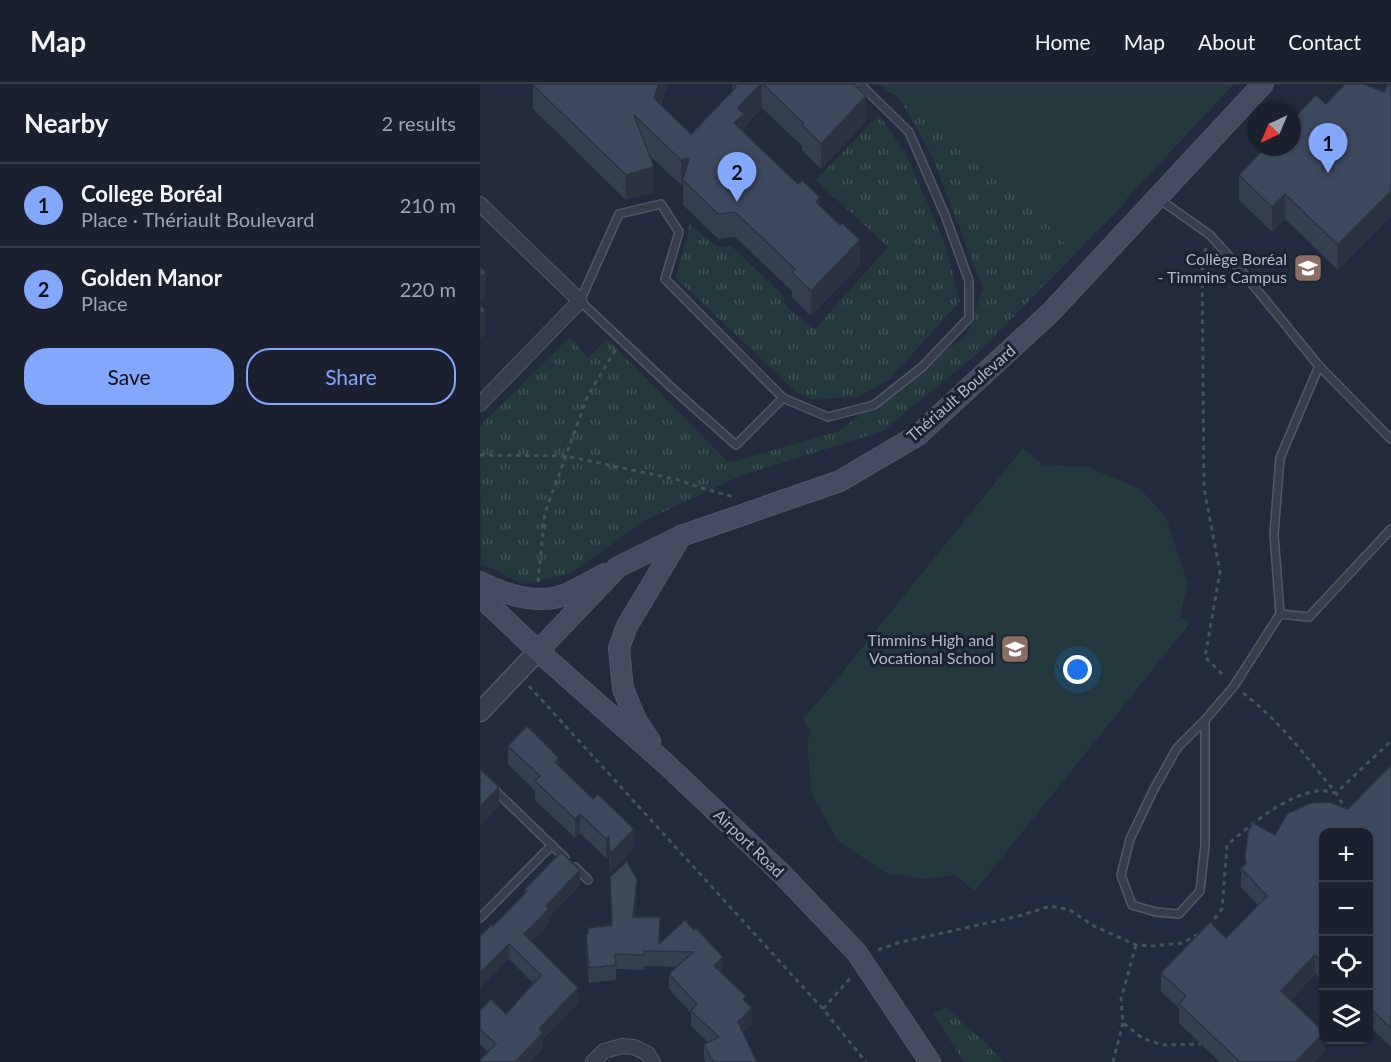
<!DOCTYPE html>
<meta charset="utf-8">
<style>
:root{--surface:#1a202e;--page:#232836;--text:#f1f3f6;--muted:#9fa3aa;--line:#383e4a;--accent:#82a7fd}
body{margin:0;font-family:Lato,sans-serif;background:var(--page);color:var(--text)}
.controls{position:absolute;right:18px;bottom:18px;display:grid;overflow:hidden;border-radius:12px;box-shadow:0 2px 4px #0004}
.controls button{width:54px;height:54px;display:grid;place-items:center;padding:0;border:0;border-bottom:2px solid var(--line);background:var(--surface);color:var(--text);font:30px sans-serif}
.compass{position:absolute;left:767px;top:18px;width:54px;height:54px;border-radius:50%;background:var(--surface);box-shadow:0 2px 4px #0004;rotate:224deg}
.you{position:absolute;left:598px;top:586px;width:21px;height:21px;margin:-15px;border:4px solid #fff;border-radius:50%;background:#1a73e8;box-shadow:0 0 0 9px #1a73e833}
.badge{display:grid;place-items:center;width:39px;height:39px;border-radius:50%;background:var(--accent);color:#111;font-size:20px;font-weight:700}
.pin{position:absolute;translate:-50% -50px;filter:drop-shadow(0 2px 3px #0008)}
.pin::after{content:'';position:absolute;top:32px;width:21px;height:18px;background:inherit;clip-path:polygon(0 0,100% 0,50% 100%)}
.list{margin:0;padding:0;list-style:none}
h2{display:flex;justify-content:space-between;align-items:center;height:78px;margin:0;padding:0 24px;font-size:26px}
h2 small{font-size:20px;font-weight:400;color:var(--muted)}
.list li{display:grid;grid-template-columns:39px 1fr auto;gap:18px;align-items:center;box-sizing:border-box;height:84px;padding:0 24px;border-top:2px solid var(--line)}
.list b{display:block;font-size:22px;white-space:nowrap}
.list p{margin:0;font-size:20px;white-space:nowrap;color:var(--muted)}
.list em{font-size:20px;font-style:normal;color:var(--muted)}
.actions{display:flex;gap:12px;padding:18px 24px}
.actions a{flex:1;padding:14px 0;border:2px solid var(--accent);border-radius:24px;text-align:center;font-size:21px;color:var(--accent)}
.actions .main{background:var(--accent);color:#111}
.icon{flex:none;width:33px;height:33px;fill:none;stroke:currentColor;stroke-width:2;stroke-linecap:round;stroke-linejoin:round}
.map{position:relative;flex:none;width:911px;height:978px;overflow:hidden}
header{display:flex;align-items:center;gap:36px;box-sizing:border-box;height:84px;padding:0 30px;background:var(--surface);border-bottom:2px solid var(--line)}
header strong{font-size:28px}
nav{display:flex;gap:33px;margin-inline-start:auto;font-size:21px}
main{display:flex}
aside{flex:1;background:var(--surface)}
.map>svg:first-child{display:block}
.grass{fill:url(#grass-tufts)}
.park{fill:#24393e}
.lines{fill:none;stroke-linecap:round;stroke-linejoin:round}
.service-casing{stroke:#515868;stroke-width:10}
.minor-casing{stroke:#515868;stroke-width:16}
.tertiary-casing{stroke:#515868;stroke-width:21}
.secondary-casing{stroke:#515868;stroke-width:22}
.path{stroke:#41565b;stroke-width:3;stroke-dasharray:4.5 4.5;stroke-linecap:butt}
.service{stroke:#363d4d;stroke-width:7}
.minor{stroke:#363d4d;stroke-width:14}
.tertiary{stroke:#363d4d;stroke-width:18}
.secondary{stroke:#434c60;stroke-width:20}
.wall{fill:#343f4f}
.shaded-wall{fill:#2b3340}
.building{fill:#3d495c;stroke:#2b3340;stroke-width:1.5}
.labels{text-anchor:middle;stroke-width:6;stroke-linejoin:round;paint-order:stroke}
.poi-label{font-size:16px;fill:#b1b8c8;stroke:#1b2232;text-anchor:end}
.street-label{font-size:16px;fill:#b1b8c8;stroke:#1b2232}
</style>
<header>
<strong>Map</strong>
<nav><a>Home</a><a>Map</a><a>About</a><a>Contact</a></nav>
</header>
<main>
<aside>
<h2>Nearby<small>2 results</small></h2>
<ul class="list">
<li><span class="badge">1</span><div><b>College Boréal</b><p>Place · Thériault Boulevard</p></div><em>210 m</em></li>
<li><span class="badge">2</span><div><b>Golden Manor</b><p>Place</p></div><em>220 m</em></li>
</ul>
<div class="actions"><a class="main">Save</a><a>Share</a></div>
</aside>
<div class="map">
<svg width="911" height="978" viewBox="0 0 911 978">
<defs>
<pattern id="grass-tufts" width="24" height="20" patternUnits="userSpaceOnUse" patternTransform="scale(1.5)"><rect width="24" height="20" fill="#24393e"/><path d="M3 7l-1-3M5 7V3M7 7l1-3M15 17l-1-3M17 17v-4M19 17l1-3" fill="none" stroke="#415458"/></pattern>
</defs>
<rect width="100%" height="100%" fill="#222b3d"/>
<g class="grass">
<polygon points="398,0 425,0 627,100 646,118 499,268 403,347 260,392 166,436 91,489 44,500 1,480 0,342 90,253 108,274 127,255 249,379 359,347 487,251 503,205 452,72 420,15"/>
<polygon points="399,31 426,70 464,158 480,217 410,295 378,313 331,315 316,308 196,194 210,140 237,163 251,162 302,210 306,222 335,245 408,163 336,96"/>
<polygon points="466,924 506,959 523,978 484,978 453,929"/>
</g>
<g class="park">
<polygon points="425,0 754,0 594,171 576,149"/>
<polygon points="543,364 563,381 608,383 660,405 686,433 708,500 700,532 710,539 495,807 474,791 442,795 406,789 358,757 332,712 327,658 331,648 323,635 348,606"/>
</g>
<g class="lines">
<g class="service-casing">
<g id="service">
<polyline points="679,115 730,151 756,180 839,282 911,355"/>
<polygon points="181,120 199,148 185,195 303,314 256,361 193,305 100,217 139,130"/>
<polyline points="303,314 348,333 394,321 442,283 489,234 489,197 465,131 429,48 380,0"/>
<polyline points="800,530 829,533 911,445"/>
<polyline points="725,636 725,761 720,807 699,830 676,828 652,821 641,791 650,755 674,705 697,664 725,636 754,602 800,530 794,450 800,374 839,282"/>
<polyline points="0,692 85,774"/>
<polyline points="95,783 108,796"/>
<polyline points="0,834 72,761"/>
</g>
</g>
<g class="minor-casing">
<g id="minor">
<polyline points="0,120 100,217 0,320"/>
<polyline points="113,978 124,967 142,962 154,963 168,970 173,978"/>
</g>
</g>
<g class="tertiary-casing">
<polyline id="tertiary" points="0,628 58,567"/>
</g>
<g class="secondary-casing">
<g id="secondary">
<path d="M0,498c26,13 58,24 87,12 13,-6 25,-13 38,-20"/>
<polyline points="0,512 58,567 186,680 302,790 377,869 450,978"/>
<polyline points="58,567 138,483 201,452 360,397 438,351 571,228 783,0"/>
<polyline points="170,657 156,636 143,605 139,564 147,542 201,452"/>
</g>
</g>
<g class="path">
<polyline points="726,164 722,179 724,404 740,488 725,573 745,593"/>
<polyline points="0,371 86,372 195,395 229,406 254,413"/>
<polyline points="58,498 65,429 108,311 136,265"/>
<polyline points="49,602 343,925 386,978"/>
<path d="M763,609c37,28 64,65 93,100"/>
<polyline points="867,727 856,709 911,657"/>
<path d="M729,842l13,-17 5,-64c25,-21 57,-49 90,-54 6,-1 13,1 19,2"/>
<polyline points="656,861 641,915 643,939 662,954 682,961 721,960"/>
<polyline points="398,866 417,859 539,832 570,822 590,826 614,842 656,861 673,862 702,859 722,848"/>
<polyline points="343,925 372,892"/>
<polyline points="633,978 643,939"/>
</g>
<use href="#service" class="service"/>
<use href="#minor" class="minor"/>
<use href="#tertiary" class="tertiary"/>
<use href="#secondary" class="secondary"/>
</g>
<g class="wall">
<polygon points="53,0 188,0 181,21 211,50 252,8 252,0 374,0 386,37 341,85 322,66 322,62 282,24 264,43 264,48 340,123 380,181 331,232 312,213 312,207 255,153 238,155 203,121 203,100 201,101 169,71 174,108 146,116 53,25"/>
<polygon points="759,91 911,132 858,186 805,135 792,148 759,116"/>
<polygon points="28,662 79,682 154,764 130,789 129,771 126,774 100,749 95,754 55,716 55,707 28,680"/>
<polygon points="911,681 911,963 888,941 888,748 843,748 843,898 835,890 811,916 845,956 845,967 834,978 740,978 699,939 699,924 681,908 681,889 746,854 778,821 761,803 761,784 765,781 765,771 795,751 868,725"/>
<polygon points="100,801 69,833 69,840 52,857 98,919 63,955 63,964 50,978 0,978 8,968 0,960 0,927 26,930 53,899 29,875 13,842 45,809 45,805"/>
<polygon points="157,811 155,833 179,859 205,836 243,888 242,889 266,918 272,940 263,948 277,978 226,978 224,975 224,960 228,958 211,942 211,929 189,905 189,890 197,883 164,882 164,886 136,885 136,896 109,899 106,865 106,850 108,849 108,844 131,841"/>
</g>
<g class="shaded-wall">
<polygon points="179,0 188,0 174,39 174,14"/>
<polygon points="281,0 282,0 282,24 264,43 264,55 254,39 258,24"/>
<polygon points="386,12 386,37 341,85 341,60"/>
<polygon points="209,74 203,96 203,100 201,101 201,76"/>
<polygon points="174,83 174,108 146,116 146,91"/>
<polygon points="911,107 911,132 858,186 858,161"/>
<polygon points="805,110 805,135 792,148 792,123"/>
<polygon points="340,113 340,138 336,118"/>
<polygon points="380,156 380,181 331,232 331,207"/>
<polygon points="6,188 6,213 0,219 0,194"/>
<polygon points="5,226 5,250 0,255 0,231"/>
<polygon points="79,674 79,693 75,678"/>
<polygon points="19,703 19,722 0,742 0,723"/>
<polygon points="100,730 100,749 95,754 95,735"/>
<polygon points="154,745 154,764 130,789 130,770"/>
<polygon points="129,752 129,771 126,774 126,755"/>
<polygon points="100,786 100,801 69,833 69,840 44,865 44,850 66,822"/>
<polygon points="157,796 157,811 153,848 153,833"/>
<polygon points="29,860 29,875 0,904 0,889"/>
<polygon points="835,871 835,890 801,926 801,907"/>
<polygon points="243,873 243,888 234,897 234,882"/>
<polygon points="98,904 98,919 63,955 63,964 50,978 35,978 59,945"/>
<polygon points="272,924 272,940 258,953 258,938"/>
<polygon points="843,950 843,956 845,956 845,967 834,978 816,978"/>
</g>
<g class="building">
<polygon points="53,0 179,0 174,14 211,50 256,3 253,0 281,0 258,24 264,30 254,39 318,100 322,96 340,113 336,118 360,141 362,139 380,156 331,207 312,188 315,185 255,128 238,130 203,96 209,74 201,76 154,31 174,83 146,91 53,1"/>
<polygon points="283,0 374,0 386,12 341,60 322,41 323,39"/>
<polygon points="865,0 884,0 904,8 908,0 911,0 911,107 858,161 805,110 792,123 759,91 786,63 812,63 812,36 836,11 846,20"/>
<polygon points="0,183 6,188 0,194"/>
<polygon points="0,221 5,226 0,231"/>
<polygon points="47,642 79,674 75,678 113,715 118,710 154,745 130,770 129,752 126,755 100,730 95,735 55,697 60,692 28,662"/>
<polygon points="911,681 911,944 888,922 888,748 843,748 843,879 835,871 801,907 843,947 843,950 816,978 760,978 699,920 706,912 681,889 730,838 746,854 787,812 761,784 766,780 765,771 768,748 773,739 795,751 807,730 830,719 850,718 868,725"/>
<polygon points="0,685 19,703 0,723"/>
<polygon points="81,768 100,786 66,822 69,825 44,850 98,904 59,945 63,949 35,978 0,978 0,976 16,960 0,945 0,927 11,915 26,930 61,891 29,860 0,889 0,852 12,840 13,842 47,807 45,805"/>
<polygon points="147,777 157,796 153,833 180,833 179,860 205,836 214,846 216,844 243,873 234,882 266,912 263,915 272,924 258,938 277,978 233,978 224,960 239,953 211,927 217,920 189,890 213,868 164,867 164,871 135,870 136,881 109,884 106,850 108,849 108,844 132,841 130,793"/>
</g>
<defs>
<g id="university-square" transform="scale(1.5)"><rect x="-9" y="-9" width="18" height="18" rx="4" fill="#8d6e63" stroke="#1b2232"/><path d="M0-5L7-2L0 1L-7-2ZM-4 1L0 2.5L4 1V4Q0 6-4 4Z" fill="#fff"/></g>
<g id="school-square" transform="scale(1.5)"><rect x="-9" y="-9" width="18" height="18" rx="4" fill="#8d6e63" stroke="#1b2232"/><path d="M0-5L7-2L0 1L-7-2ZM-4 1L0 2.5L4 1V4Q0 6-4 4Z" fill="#fff"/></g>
</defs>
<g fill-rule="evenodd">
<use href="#university-square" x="828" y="184"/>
<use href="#school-square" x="535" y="565"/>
</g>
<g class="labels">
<g class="poi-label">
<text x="807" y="181">Collège Boréal<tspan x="807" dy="18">- Timmins Campus</tspan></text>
<text x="514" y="562">Timmins High and<tspan x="514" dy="18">Vocational School</tspan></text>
</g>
<g class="street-label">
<text transform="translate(481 309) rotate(-41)" y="6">Thériault Boulevard</text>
<text transform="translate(269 759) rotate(44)" y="6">Airport Road</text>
</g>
</g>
</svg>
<div class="controls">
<button>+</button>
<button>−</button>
<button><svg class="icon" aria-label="locate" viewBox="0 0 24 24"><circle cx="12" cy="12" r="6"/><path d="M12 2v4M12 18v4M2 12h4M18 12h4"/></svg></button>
<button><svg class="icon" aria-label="layers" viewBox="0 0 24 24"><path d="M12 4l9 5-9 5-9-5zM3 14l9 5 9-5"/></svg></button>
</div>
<svg class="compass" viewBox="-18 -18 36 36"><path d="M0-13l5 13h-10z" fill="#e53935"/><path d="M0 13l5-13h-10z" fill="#9fa3aa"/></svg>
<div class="you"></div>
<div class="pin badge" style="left:848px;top:89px">1</div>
<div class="pin badge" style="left:257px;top:118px">2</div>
</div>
</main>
